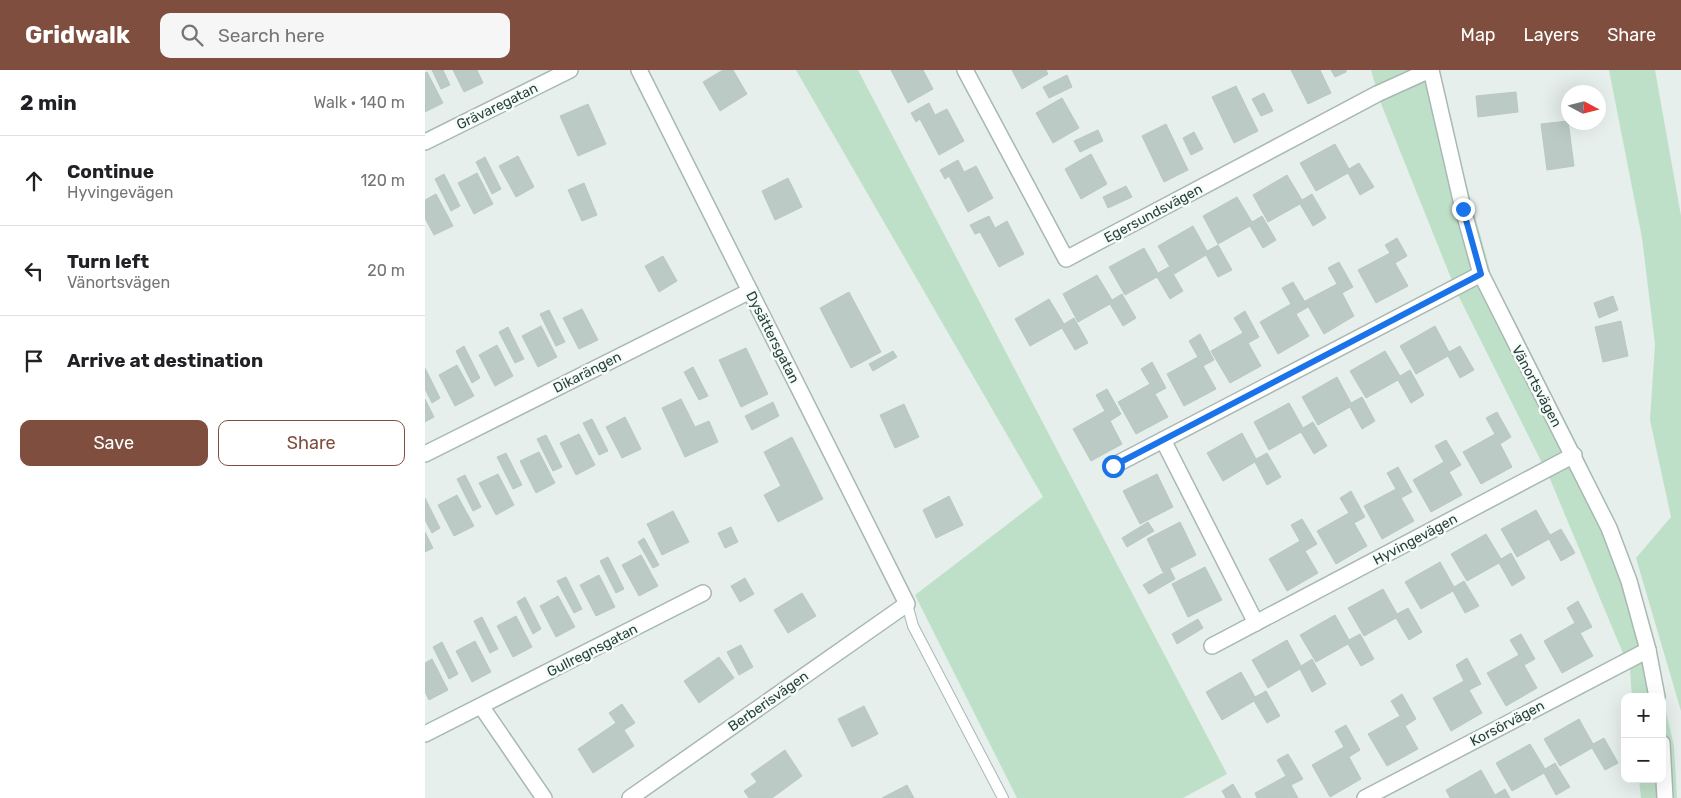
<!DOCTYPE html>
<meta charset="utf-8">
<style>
:root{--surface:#fff;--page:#f6f6f6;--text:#202124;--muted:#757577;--line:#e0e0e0;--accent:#7f4e3f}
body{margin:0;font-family:Rubik,sans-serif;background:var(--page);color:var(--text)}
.controls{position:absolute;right:15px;bottom:15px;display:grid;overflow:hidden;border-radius:10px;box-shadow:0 5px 20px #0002}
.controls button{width:45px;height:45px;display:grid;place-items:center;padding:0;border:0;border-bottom:1px solid var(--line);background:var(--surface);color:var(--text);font:25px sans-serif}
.compass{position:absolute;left:1136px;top:15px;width:45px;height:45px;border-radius:50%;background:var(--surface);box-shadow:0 5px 20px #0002;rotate:97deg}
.stop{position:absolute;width:15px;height:15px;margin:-11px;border:4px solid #1a73e8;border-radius:50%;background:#fff}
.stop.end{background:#1a73e8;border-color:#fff;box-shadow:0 1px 5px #0008}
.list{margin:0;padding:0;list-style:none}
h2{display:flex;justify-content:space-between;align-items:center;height:65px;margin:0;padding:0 20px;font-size:21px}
h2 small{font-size:16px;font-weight:400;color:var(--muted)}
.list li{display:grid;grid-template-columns:32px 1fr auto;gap:15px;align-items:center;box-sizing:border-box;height:90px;padding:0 20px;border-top:1px solid var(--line)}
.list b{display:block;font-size:19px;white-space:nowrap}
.list p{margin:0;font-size:16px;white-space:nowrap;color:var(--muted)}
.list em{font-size:16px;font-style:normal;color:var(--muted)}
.actions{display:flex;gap:10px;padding:15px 20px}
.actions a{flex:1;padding:11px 0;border:1px solid var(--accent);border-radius:10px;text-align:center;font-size:18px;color:var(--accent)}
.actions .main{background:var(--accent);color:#fff}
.icon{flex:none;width:28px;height:28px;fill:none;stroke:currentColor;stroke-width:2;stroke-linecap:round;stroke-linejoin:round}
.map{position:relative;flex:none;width:1256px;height:728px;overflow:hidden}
header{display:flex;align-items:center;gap:30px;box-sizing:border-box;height:70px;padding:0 25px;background:var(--accent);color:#fff}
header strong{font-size:24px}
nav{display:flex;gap:28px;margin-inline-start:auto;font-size:18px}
.search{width:350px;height:45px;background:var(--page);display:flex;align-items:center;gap:12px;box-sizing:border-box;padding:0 18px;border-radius:10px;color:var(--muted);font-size:19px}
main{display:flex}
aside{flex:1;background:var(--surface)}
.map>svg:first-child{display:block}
.green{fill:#bfe0c8}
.building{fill:#bbcac4;stroke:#b8c9c2}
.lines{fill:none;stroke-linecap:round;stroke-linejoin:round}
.lane-casing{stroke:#a8b8b2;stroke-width:12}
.street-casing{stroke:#a8b8b2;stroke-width:18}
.lane{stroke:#fff;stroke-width:10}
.street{stroke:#fff;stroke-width:15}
.route{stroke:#1a73e8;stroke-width:6}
.labels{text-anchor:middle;stroke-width:5;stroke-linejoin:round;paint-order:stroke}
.street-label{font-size:14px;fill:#24423a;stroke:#f7fbf9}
</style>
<header>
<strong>Gridwalk</strong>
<div class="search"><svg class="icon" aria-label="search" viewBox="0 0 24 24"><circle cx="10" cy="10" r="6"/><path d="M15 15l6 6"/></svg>Search here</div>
<nav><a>Map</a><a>Layers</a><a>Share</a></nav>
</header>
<main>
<aside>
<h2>2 min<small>Walk · 140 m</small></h2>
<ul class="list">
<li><svg class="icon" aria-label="ahead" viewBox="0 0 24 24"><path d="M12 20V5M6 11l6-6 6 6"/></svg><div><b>Continue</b><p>Hyvingevägen</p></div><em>120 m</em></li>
<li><svg class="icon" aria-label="left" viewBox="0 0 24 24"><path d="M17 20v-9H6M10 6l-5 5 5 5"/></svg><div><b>Turn left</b><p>Vänortsvägen</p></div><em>20 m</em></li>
<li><svg class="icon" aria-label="arrive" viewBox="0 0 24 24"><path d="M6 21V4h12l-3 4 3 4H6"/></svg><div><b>Arrive at destination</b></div></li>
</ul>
<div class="actions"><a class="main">Save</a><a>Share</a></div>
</aside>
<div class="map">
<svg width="1256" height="728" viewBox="0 0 1256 728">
<rect width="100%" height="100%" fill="#e6efeb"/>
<g class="green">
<polygon points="371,0 433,0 802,704 758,728 592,728 490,525 618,427"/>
<polygon points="946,0 1010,0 1066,204 1162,394 1227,583 1249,676 1252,728 1216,728 1214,709 1237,709 1237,627 1207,627 1205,600 1125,409 1032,223 955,31"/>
<polygon points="1184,0 1230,0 1256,146 1256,641 1211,488 1246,447 1225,350 1230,274 1217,168"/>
</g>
<g class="building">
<polygon points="7,0 18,0 25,15 16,19"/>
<polygon points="28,0 52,0 58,13 39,22"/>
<polygon points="298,0 308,0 322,24 295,41 278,12"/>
<polygon points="466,0 498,0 508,19 483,33"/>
<polygon points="587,0 621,0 623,4 597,19"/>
<polygon points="866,0 895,0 906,23 883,34"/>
<polygon points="906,0 921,0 921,2 910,7"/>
<polygon points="2,2 18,33 0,42 0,3"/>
<polygon points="642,5 647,17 624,28 618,17"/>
<polygon points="811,16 833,61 809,73 787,27"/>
<polygon points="1091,22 1093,42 1053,47 1051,26"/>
<polygon points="839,23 848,41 836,46 827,29"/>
<polygon points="637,28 654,58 628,73 611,43"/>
<polygon points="504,33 510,45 522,39 539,71 514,85 495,49 491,52 486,43"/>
<polygon points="163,34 181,74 153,86 135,46"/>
<polygon points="1143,51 1149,96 1122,100 1116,54"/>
<polygon points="741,54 763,100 739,112 717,66"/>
<polygon points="673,60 678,71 655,82 649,71"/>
<polygon points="769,62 778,79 766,85 758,68"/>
<polygon points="910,74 924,99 934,93 949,117 935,125 923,103 891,121 875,93"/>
<polygon points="666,84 682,114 656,129 640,99"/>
<polygon points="93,86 109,117 91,127 74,96"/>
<polygon points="60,87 76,119 67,124 51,92"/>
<polygon points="533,90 539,102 551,96 568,128 543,142 524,106 520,109 515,100"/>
<polygon points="52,103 68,134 49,144 33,113"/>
<polygon points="19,104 35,136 26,141 10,109"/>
<polygon points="862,105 877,130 887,124 901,148 888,156 875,134 843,152 828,125"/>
<polygon points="363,108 377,137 350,150 337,121"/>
<polygon points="159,113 172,145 157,151 143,120"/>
<polygon points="701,116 707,127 683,138 678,127"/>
<polygon points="11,124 28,156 9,165 0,148 0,130"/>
<polygon points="812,127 827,152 837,146 851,170 838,178 825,156 793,174 778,146"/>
<polygon points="564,146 570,158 582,151 599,184 574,197 555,162 550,164 545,155"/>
<polygon points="768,156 782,181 793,175 807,200 793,207 781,185 749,204 733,176"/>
<polygon points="972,168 982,186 970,193 983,216 951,233 933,200 965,183 960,175"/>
<polygon points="719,178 733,203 744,197 758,221 745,229 732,207 700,225 684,197"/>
<polygon points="238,186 252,211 234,222 220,196"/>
<polygon points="914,192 928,217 917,223 929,246 899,264 880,231 912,214 903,198"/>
<polygon points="672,205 687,230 697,224 711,248 698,256 685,234 653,252 638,224"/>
<polygon points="868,212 883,237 871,244 884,266 853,284 835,252 866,234 857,218"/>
<polygon points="424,222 456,282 426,298 395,238"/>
<polygon points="1188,226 1193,240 1174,248 1169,233"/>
<polygon points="624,229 639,254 649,248 663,273 650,280 637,258 605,276 590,249"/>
<polygon points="157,239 173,270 154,279 138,248"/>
<polygon points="124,240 140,272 131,276 115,244"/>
<polygon points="820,241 834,267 823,273 836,296 805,313 786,281 818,263 809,248"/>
<polygon points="1196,251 1203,286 1178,292 1170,257"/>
<polygon points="116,256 132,287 113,297 97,266"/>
<polygon points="1010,256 1024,282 1035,276 1049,300 1035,308 1023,286 991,304 975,276"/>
<polygon points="83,257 99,289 90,293 74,262"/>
<polygon points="775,264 789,290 778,296 791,319 759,336 742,304 773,287 764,271"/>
<polygon points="72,275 88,306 70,316 54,285"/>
<polygon points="39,276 55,308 47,313 31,281"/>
<polygon points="321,278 343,324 316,337 294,290"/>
<polygon points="468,281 472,287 448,301 444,294"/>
<polygon points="960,281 975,306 985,300 999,325 986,333 973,310 941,328 925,301"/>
<polygon points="727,292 741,318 730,324 743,347 711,364 693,332 725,314 716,299"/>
<polygon points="32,295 49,326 30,336 14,305"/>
<polygon points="268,297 283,326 274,330 259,302"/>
<polygon points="0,298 15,328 7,333 0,319"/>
<polygon points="912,307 926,333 937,327 950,351 937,359 925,337 893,355 877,327"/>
<polygon points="682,319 696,344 685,351 697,374 666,391 648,359 680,341 671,325"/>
<polygon points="0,329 9,347 0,352"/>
<polygon points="256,329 270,357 284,351 293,372 260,387 237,338"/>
<polygon points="348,332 354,346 327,360 320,346"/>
<polygon points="864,333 878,358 888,352 902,376 889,384 876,362 844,380 829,352"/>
<polygon points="479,334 494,367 470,378 455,345"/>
<polygon points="1072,342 1086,367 1075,374 1087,397 1056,414 1038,382 1070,364 1061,348"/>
<polygon points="200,347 216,379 197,388 181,357"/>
<polygon points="167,349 183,381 174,385 158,353"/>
<polygon points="817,363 831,389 842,383 856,407 842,415 830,392 798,411 782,383"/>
<polygon points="154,364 170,395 151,405 135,373"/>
<polygon points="121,365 137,397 128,401 112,369"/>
<polygon points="367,367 398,429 353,452 339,425 356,416 339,382"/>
<polygon points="1021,370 1036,395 1024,402 1037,425 1006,442 988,410 1019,392 1010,376"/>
<polygon points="114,382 130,413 111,423 95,391"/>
<polygon points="81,383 97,415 88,419 72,387"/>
<polygon points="973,397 987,422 976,428 989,451 957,469 939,436 971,419 962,403"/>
<polygon points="73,404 89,435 71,445 54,413"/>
<polygon points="732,404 748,437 715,454 698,421"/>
<polygon points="40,405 56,437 48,441 32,409"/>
<polygon points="926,421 940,447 929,453 942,476 911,494 892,461 924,443 915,428"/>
<polygon points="32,425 49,456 29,466 13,435"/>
<polygon points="524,426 538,455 511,468 498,440"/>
<polygon points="0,428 15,458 7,463 0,450"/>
<polygon points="1111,440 1125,465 1136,459 1150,483 1136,491 1124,469 1092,487 1076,459"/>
<polygon points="248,441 264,472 237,485 222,454"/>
<polygon points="877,449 892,474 880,481 893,503 862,521 844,489 875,471 866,455"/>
<polygon points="723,452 729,461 702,477 697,468"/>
<polygon points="755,452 771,485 738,502 722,469"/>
<polygon points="306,457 313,472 300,478 293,463"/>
<polygon points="0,462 8,478 0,482"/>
<polygon points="1061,464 1076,489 1086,483 1100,508 1087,516 1074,493 1042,511 1026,484"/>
<polygon points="219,468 234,495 228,498 213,472"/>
<polygon points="216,485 233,516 214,526 197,495"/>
<polygon points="183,487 199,519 191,523 175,491"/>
<polygon points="1015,492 1029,517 1039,511 1054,536 1040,543 1028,521 996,539 980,512"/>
<polygon points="780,497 797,530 763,547 747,514"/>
<polygon points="745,499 750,509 724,524 718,515"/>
<polygon points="174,505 190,537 171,546 155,515"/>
<polygon points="141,507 157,539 149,543 132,511"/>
<polygon points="320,508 329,524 315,532 306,516"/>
<polygon points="958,519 972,544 983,538 997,562 984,570 971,548 939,566 923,538"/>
<polygon points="377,523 391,546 363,563 349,540"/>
<polygon points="133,526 150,557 131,567 115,536"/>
<polygon points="100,527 116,559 108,564 92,532"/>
<polygon points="1153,531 1167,557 1155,563 1168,586 1137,603 1119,571 1150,553 1142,538"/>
<polygon points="910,545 924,570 935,564 949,589 936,596 923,574 891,592 875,565"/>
<polygon points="91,546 107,577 88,587 72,556"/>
<polygon points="57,547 73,579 65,583 49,551"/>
<polygon points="773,549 778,558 752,574 747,564"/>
<polygon points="1096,564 1110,589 1099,595 1112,618 1081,636 1062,603 1094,585 1085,570"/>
<polygon points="862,570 876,596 887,589 901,614 887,622 875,599 843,618 827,590"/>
<polygon points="50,571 66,602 47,612 31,581"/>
<polygon points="17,572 33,604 24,609 8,577"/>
<polygon points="316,575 328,597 314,605 302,582"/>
<polygon points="294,587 309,608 274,633 259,611"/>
<polygon points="1042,588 1056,614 1044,620 1057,643 1026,661 1008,628 1039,611 1031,595"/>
<polygon points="7,589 23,620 4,630 0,622 0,593"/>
<polygon points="816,602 830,627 841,621 855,646 842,653 829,631 797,650 781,622"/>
<polygon points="977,624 991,649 980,656 993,679 962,696 943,664 975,646 966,631"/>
<polygon points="197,634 210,653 199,660 209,676 168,703 153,679 191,653 184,643"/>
<polygon points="439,636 453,664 427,677 413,649"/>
<polygon points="1154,649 1168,674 1179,668 1193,693 1180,700 1167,678 1135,696 1119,669"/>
<polygon points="921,655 935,680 924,687 936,709 905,727 887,695 919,677 910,661"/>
<polygon points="1105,674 1120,699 1130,693 1145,717 1131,725 1119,703 1087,721 1071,693"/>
<polygon points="360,680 377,706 347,728 324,728 319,721 332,712 326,704"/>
<polygon points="863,684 878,709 866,715 873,728 832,728 830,723 861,706 852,690"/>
<polygon points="1056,700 1070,725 1080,719 1085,728 1025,728 1021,720"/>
<polygon points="808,714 816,728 801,728 797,721"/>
<polygon points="482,715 489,728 457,728"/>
</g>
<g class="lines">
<g class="lane-casing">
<polyline id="lane" points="482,534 488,556 578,728"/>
</g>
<g class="street-casing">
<g id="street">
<polyline points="540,0 641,189 952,24 1005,0"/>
<polyline points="1006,0 1038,139 1056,204 1184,458 1204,511 1223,580 1232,627"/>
<polyline points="0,72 145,0"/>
<polyline points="738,370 831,553"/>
<polyline points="0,384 325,221"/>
<polyline points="688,396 1056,204"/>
<polyline points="787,576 1149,385"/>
<polyline points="56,636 119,728"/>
<polyline points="0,664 278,523"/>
<polyline points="1237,673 1240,728"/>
<polyline points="205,728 482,534 214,0"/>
<polyline points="940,728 1223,580"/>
</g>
</g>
<use href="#lane" class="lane"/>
<use href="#street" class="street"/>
</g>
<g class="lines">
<polyline class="route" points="688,396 1056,204 1038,139"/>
</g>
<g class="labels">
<g class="street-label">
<text transform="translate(72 36) rotate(-26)" y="5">Grävaregatan</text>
<text transform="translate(728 143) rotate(-28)" y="5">Egersundsvägen</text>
<text transform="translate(348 267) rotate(63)" y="5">Dysättersgatan</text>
<text transform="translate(162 302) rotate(-27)" y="5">Dikarängen</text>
<text transform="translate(1112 316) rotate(62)" y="5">Vänortsvägen</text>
<text transform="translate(990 469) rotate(-28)" y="5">Hyvingevägen</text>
<text transform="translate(167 580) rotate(-27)" y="5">Gullregnsgatan</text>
<text transform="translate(343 631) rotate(-35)" y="5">Berberisvägen</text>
<text transform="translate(1082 653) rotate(-28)" y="5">Korsörvägen</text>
</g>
</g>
</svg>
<div class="controls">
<button>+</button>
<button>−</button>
</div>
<svg class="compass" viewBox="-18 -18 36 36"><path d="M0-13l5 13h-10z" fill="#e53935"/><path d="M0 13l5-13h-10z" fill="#757577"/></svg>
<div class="stop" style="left:688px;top:396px"></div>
<div class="stop end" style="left:1038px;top:139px"></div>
</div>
</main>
